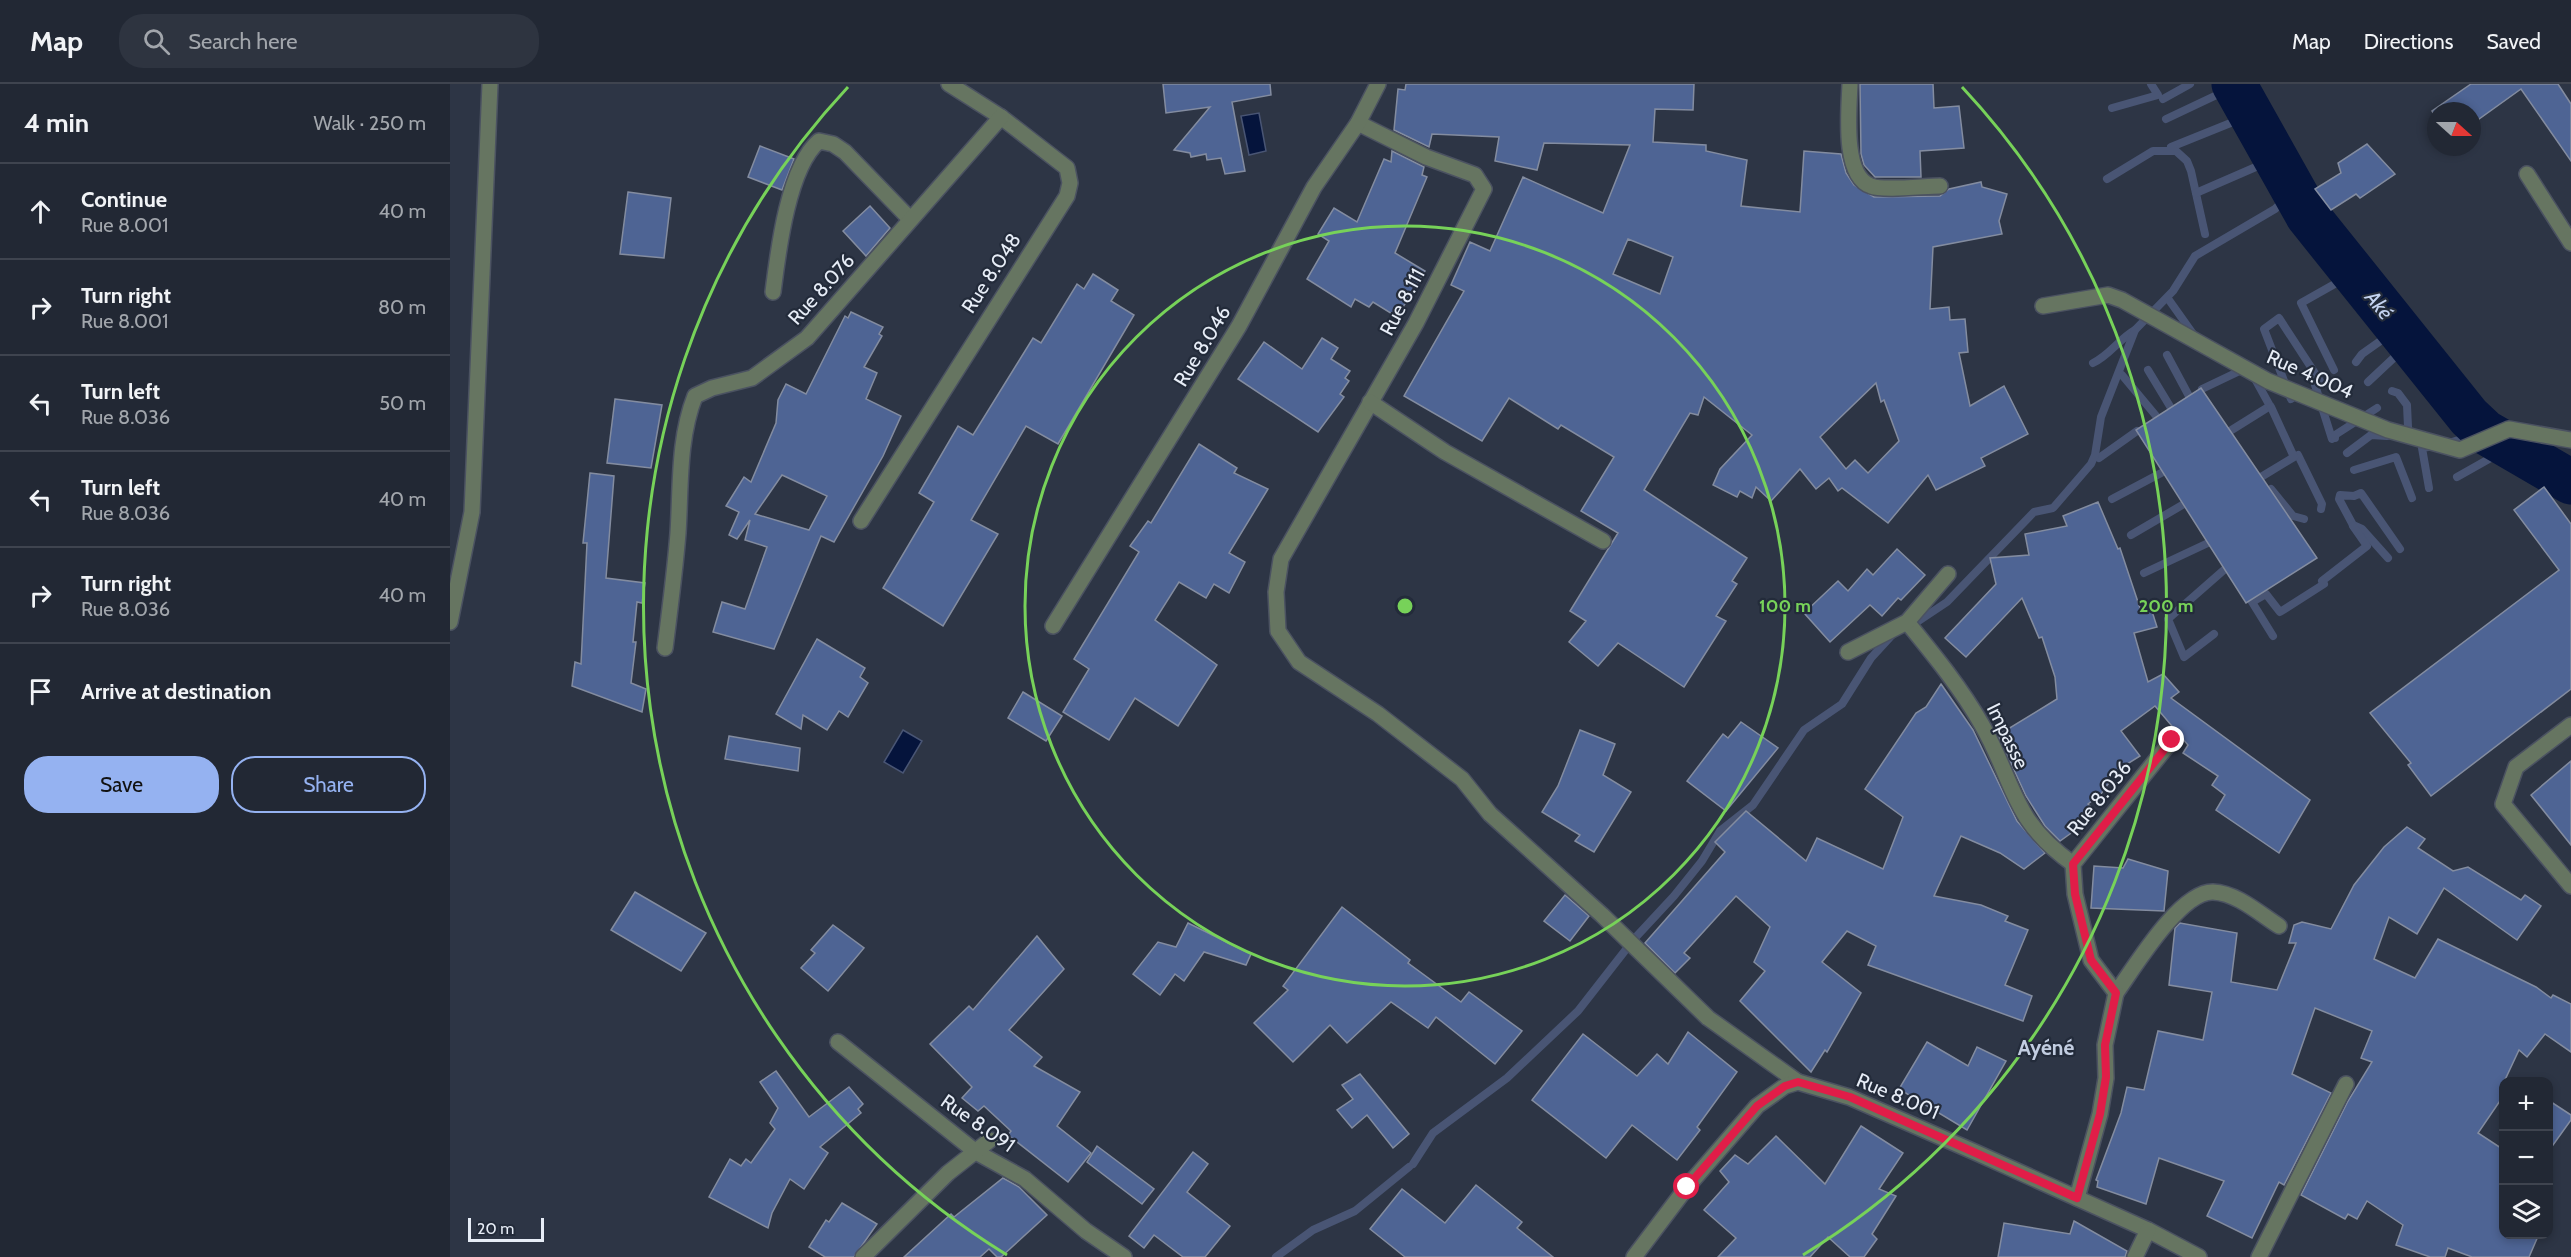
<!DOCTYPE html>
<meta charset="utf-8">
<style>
:root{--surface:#222834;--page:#2e3440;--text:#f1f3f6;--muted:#a2a6ac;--line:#3f444f;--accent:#95b2f1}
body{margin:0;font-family:Cabin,sans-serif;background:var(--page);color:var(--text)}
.controls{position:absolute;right:18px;bottom:18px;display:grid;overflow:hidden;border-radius:12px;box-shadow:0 3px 9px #0003}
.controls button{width:54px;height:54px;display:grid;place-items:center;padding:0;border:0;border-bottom:2px solid var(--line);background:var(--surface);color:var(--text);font:30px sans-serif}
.compass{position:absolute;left:1977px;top:18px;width:54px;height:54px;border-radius:50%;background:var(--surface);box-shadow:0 3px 9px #0003;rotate:111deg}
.scale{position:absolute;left:18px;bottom:15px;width:76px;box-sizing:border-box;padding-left:6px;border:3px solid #e7edf7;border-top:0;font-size:16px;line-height:21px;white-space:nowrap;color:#e7edf7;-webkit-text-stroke:4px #232b3a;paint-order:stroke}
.stop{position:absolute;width:18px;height:18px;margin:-14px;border:4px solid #e11d48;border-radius:50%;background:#fff}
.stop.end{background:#e11d48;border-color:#fff;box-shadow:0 2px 6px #0008}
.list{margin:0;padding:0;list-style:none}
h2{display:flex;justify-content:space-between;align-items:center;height:78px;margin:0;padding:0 24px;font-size:26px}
h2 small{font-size:20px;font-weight:400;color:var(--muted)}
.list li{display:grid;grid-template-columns:39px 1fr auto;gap:18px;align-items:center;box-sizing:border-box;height:96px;padding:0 24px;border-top:2px solid var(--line)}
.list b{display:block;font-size:22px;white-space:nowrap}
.list p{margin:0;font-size:20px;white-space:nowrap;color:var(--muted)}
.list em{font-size:20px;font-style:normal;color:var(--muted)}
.actions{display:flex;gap:12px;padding:18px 24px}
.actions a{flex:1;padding:14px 0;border:2px solid var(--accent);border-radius:24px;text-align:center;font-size:21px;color:var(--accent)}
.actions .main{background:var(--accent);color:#111}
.icon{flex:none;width:33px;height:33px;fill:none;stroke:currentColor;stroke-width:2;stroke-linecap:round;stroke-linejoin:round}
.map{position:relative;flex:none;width:2121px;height:1173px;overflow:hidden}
header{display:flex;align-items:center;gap:36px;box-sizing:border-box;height:84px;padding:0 30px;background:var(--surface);border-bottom:2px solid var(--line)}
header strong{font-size:28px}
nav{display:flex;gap:33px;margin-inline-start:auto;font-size:21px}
.search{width:420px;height:54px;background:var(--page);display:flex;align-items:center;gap:15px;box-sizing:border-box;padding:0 21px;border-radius:24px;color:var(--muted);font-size:22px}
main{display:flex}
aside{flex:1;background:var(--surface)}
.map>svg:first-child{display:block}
.water{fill:#05143c;stroke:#495574;stroke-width:1.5}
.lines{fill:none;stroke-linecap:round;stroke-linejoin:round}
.stream{stroke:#495574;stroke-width:8}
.river{stroke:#05143c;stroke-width:45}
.building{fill:#4e6494;stroke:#838ca0;stroke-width:1.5;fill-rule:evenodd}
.minor-casing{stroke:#4b5261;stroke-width:18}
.minor{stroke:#667561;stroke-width:15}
.route{stroke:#e11d48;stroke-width:8}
.ring{fill:none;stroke:#77d259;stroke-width:3}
.labels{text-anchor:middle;stroke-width:4.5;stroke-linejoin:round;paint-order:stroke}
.street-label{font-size:20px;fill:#e7edf7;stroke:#232b3a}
.water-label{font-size:21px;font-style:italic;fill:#c4d3f0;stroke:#232b3a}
.neighbourhood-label{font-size:21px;font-weight:bold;fill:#c2cde1;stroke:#232b3a}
.centre{fill:#77d259;stroke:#232b3a;stroke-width:3}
.ring-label{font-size:18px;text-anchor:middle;font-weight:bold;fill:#77d259;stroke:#232b3a;stroke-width:4.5;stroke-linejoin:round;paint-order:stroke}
</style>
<header>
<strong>Map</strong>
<div class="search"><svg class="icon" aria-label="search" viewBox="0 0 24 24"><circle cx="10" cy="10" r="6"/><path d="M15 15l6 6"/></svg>Search here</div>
<nav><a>Map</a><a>Directions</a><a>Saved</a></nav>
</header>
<main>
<aside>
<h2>4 min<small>Walk · 250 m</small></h2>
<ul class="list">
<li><svg class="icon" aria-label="ahead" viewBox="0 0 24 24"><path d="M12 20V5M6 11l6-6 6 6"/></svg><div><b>Continue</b><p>Rue 8.001</p></div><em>40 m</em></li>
<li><svg class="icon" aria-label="right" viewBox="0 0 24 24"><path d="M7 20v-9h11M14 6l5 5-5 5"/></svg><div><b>Turn right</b><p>Rue 8.001</p></div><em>80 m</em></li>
<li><svg class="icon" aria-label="left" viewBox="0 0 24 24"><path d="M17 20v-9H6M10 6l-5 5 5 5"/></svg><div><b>Turn left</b><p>Rue 8.036</p></div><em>50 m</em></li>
<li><svg class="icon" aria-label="left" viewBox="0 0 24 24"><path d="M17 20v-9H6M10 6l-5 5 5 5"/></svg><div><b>Turn left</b><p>Rue 8.036</p></div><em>40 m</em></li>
<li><svg class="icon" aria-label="right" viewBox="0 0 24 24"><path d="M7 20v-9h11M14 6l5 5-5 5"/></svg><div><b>Turn right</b><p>Rue 8.036</p></div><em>40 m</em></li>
<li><svg class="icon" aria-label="arrive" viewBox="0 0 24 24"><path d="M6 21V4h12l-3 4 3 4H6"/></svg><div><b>Arrive at destination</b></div></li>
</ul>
<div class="actions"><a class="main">Save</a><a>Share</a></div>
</aside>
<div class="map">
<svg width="2121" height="1173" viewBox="0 0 2121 1173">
<rect width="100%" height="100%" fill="#2d3545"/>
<g class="water">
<polygon points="809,29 816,67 799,71 791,32"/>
<polygon points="453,646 472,657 453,689 434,678"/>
</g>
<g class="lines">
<g class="stream">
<polyline points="1713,15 1740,0"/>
<polyline points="1662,24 1708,11 1701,0"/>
<polyline points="1716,35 1771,9"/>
<polyline points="1721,63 1788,36"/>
<polyline points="1657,95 1703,67 1726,67 1737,77 1741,87 1755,150"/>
<polyline points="1746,109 1815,79"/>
<polyline points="1719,216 1746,254"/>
<polyline points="1717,271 1739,312"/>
<polyline points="1906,278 1912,270 1936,253"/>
<path d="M1643,279c17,-8 26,-24 42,-33"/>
<polyline points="1698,286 1721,324"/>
<polyline points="1884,286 1851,219 1890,197"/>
<polyline points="1672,291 1707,333"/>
<polyline points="1918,298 1949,269"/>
<polyline points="1865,301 1882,355"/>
<polyline points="1752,305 1796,284"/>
<polyline points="1942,307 1948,309 1957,321 1958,343"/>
<polyline points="1841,315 1814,245 1829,234 1870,297"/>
<polyline points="1780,347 1820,322 1804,293"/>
<polyline points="1885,354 1885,351 1927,324"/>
<polyline points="1999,359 2021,352"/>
<polyline points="1897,369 1921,351 1937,352"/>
<polyline points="1848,371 1872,420 1871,425"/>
<polyline points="1649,374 1687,347"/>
<polyline points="1904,386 1946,373 1962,414"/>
<polyline points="1811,393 1844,373 1821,323"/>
<polyline points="2007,393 2046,371"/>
<polyline points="1979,404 1972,364 1984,362"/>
<polyline points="1821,405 1843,432 1854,435"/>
<polyline points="1662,415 1713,388"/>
<polyline points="1681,451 1734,420"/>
<polyline points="1938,474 1912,445 1903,441 1889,415 1890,411 1904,412 1911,409 1950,465"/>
<polyline points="1694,489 1758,459"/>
<polyline points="1464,540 1497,518 1584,428 1603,424 1641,380 1645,371 1651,333 1685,246 1723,207 1745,172 1825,125 1841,110"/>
<polyline points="1764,550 1734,573 1718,535 1775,485"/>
<polyline points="1823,552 1802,518 1816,510 1830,528 1874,500 1872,497 1917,462 1903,442"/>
<polyline points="1185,854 1224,812 1252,777 1270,747 1303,721 1354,646 1392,620 1421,574 1443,550"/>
<polyline points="963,1080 983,1049 1057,994 1128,927 1181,859"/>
<polyline points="826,1173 863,1146 905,1127 959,1083"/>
</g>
<polyline class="river" points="1784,0 1858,132 2019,333 2035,348 2121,398"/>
</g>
<g class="building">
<polygon points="713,0 820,0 821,11 782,18 795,87 775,90 771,74 757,76 756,70 741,73 740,69 724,66 760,23 716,29"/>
<path d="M956,0h288l-1,26 -38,-1 -2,33 53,3v6l41,9 -6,46 59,6 4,-61 37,3 5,19 8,12 20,12 66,-1 9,-7 32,-7 1,5 25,7 -8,27 3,13 -69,13 -3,62 19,-2 1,13 15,-1 3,33 -9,1 11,53 34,-20 24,48 -47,24 4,8 -49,24 -8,-15 -40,48 -46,-35 -4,3 -9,-13 -13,11 -16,-20 -29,32 -15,-14 -4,11 -12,-7 -3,6 -24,-12 7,-16 32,-34 -48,-38 -6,18 -8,-2 -46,77 103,68 -15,23 5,3 -21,32 10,5 -42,66 -66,-44 -20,23 -29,-24 17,-21 -16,-10 48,-78 -37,-22 33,-54 -53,-32 -3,4 -49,-31 -27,43 -78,-45 60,-105 -13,-6 19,-43 20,9 33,-74 80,36 27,-68 -86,-2 -7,27 -42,-9 4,-24 -67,-3 -3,13 -35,-17 4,-41 7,1zM1178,155l45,18 -13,37 -47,-20zM1426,299l5,19 3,-2 15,41 -31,32 -13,-13 -9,9 -26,-32z"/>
<polygon points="1410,0 1483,0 1484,24 1509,22 1514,64 1470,67 1471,93 1425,93 1414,81 1411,70"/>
<polygon points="2021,0 2108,0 2121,20 2121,77 2071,5 2022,40 2022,27 1986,27 1986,34 1982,27"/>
<polygon points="1917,60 1945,90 1910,114 1906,110 1881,126 1865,105 1891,89 1888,79"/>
<polygon points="310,62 344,75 332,106 298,93"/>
<polygon points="942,67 974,83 972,91 977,93 945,169 975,187 947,233 923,218 919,223 905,215 901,223 857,195 879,157 868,150 884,124 907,138 934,75 941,78"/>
<polygon points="178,108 221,114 214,174 170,170"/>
<polygon points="420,122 440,144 416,172 393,147"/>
<polygon points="643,190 668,206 661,217 684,231 608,360 576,342 521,436 548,450 493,542 433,504 484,418 469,409 508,342 523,351 583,254 591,259 627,200 634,205"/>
<path d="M401,228l32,15 -4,7 3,2 -18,31 13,6 -11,26 35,17 -18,40 -49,86 -13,-6 -47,113 -61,-17 9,-30 23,7 22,-62 -22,-7 5,-20 -13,19 -8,-4 10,-23 -13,-6 18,-29 7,5 25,-59 2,-23 8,-16 20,10 39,-78 3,2zM332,391l45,21 -18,34 -54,-16z"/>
<polygon points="872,254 888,264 881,275 900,287 895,294 899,297 890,310 894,313 868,348 788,295 814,258 852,285"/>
<polygon points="1751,304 1867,474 1796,519 1686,346"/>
<polygon points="165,315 212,321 201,384 157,379"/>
<polygon points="749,360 787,384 784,389 818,405 779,469 795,478 779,509 764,500 756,514 729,498 705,536 767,581 728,642 685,614 659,656 613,628 639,585 624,575 689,468 680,462 698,437 701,439"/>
<polygon points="140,389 164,392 156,494 195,499 192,519 187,518 183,558 186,558 181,599 196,605 192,628 122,602 125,578 131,580 137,459 133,459"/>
<polygon points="2094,403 2121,440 2121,605 1981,712 1958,681 1961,679 1920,629 2109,486 2064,426"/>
<polygon points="1648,418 1668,465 1670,464 1690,524 1700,521 1707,543 1684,549 1698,598 1713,590 1729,608 1721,614 1860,716 1829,769 1766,726 1775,711 1762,701 1768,692 1733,669 1738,661 1705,622 1671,647 1690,672 1658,692 1661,696 1651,710 1638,720 1641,723 1624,747 1610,757 1595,742 1576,712 1548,651 1607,615 1605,593 1592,553 1589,554 1572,514 1516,573 1495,554 1546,500 1540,474 1579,471 1575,450 1617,442 1613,432"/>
<polygon points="1447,465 1475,491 1451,516 1448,514 1432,532 1420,521 1380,558 1354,529 1388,497 1398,507 1417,485 1423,491"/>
<polygon points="367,555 415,584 410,593 418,599 398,633 389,627 377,646 353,631 351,645 326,630"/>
<polygon points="1491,600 1523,646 1567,737 1595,769 1574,785 1550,769 1511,752 1484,812 1531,821 1558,832 1555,837 1578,846 1555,901 1582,912 1573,937 1418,881 1426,862 1397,847 1372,878 1411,909 1377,968 1375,966 1361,988 1290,917 1315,887 1304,878 1320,843 1286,812 1234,869 1240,874 1225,889 1195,859 1275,768 1265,758 1296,727 1356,777 1367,754 1433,785 1453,733 1415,705 1466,629 1476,623"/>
<polygon points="573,608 612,632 596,657 558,634"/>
<polygon points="1291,638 1328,664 1276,727 1237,697 1273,650 1278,654"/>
<polygon points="1130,646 1165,660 1153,691 1181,708 1144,768 1125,757 1130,751 1092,728 1108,702"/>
<polygon points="279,652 350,664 348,687 275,675"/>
<polygon points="2121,677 2121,761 2081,711"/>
<polygon points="1957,743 1975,755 1968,764 2003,787 2018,783 2071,816 2075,811 2091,822 2067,856 1994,804 1967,850 1939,833 1924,875 1965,894 1988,855 2086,903 2101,914 2103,911 2121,920 2121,968 2095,950 2077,973 2069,966 2054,998 2054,1011 2028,1049 2054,1066 2054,1150 2089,1150 2079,1173 2022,1173 1998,1164 1995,1173 1980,1173 1946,1161 1953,1141 1917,1117 1907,1135 1898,1130 1895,1135 1851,1111 1898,1017 1922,978 1911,974 1922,947 1865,924 1842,990 1881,1009 1834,1101 1829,1098 1802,1154 1757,1132 1774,1097 1709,1074 1696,1120 1647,1103 1648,1097 1646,1096 1671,1029 1677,1003 1694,1006 1708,947 1753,956 1762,908 1719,901 1725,844 1730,839 1787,849 1781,898 1827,906 1846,859 1839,859 1844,841 1852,838 1881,845 1904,801 1934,763"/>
<polygon points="1678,775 1718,787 1714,827 1641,824 1644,782 1673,784"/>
<polygon points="185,808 256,849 231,887 161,846"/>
<polygon points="1115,811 1139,832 1120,857 1094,837"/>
<polygon points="892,823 960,876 958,879 1011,918 1019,908 1072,947 1045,980 986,933 978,944 941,918 897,959 880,941 843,978 804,939 838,906 833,902"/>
<polygon points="738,839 801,870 796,881 754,868 734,897 725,890 710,911 683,890 708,858 726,863"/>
<polygon points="383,841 414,864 378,907 351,884 365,869 361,866"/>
<polygon points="587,852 614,885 559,946 592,973 584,982 630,1008 607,1042 641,1069 618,1098 558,1051 561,1047 534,1022 528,1027 512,1014 522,1003 480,960 519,922 523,926"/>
<polygon points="1238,948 1287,988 1247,1043 1250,1046 1227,1076 1182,1041 1156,1074 1082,1016 1133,950 1187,992 1207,970 1218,980"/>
<polygon points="1477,958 1518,982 1527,963 1556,977 1517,1046 1449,1005"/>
<polygon points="326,987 359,1033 399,1003 413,1020 408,1025 411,1029 370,1063 378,1069 354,1105 340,1095 322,1129 318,1144 259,1113 280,1075 291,1082 296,1075 301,1079 325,1045 320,1039 328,1024 310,998"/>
<polygon points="910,990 959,1050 943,1064 917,1031 902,1044 887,1026 903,1015 892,1001"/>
<polygon points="2098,1016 2121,1031 2121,1036 2098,1068"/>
<polygon points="1411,1042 1453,1069 1429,1105 1446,1112 1422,1150 1427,1155 1414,1173 1400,1173 1378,1153 1360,1173 1268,1173 1286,1154 1254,1126 1279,1098 1270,1087 1285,1071 1298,1080 1326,1052 1375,1100"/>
<polygon points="647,1062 704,1105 692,1120 637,1078"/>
<polygon points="743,1068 758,1080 737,1108 780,1142 755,1173 733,1173 704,1151 694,1164 679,1152"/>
<polygon points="553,1094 569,1103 597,1131 551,1173 547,1173 539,1165 530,1173 454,1173 501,1130 504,1133"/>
<polygon points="1026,1101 1072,1138 1067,1144 1103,1173 955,1173 920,1145 952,1105 995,1139"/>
<polygon points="392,1119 427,1140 404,1173 375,1173 359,1163 376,1136 379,1138"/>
<polygon points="1624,1137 1677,1167 1675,1173 1548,1173 1554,1139 1620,1150"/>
</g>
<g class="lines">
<g class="minor-casing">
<g id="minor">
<path d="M1400,0c-1,26 -8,92 21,102 12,5 54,0 69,0"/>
<polyline points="908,39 976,73 1025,91 1034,105 966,239 831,475 826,508 828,547 849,578 928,630 1012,695 1040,730 1152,831 1258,934 1348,998"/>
<polyline points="2077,90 2121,159"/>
<path d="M323,208c5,-40 15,-125 46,-151l14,3 12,8 65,67"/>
<polyline points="1593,222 1658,211 1672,216 1818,297 1938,346 2010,366 2059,345 2121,356"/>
<polyline points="920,318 995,368 1153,457"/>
<polyline points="411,437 617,112 620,99 617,84 551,33 499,0"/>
<polyline points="0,538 22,428 40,0"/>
<path d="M1457,538c27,33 54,66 75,103 34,60 29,95 91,139"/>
<polyline points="603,542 789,242 864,103 908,39 928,0"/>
<path d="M215,564c5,-39 10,-77 13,-115 3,-46 0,-94 17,-137l17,-8 40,-10 55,-40 194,-221"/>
<polyline points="1398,568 1457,538 1498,490"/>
<polyline points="2121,641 2066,683 2053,720 2121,802"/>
<path d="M1666,909c18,-25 64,-102 97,-101 24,1 47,22 66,34"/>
<polyline points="388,958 526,1068 575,1095 636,1147 674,1173"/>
<polyline points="1627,1114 1650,1030 1656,994 1655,961 1666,909 1641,876 1625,810 1623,780 1722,656"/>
<polyline points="413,1173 498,1089 540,1056"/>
<polyline points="1184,1173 1237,1103 1307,1022 1335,1002 1348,998 1399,1013 1527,1069 1698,1146 1749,1173"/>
<polyline points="1685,1173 1698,1146"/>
<polyline points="1809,1173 1896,1000"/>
</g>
</g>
<use href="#minor" class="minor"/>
</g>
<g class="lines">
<polyline class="route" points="1237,1103 1307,1022 1335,1002 1348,998 1400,1013 1627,1114 1650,1030 1656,993 1655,961 1666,909 1641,876 1625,810 1623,780 1722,656"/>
</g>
<g class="ring">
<circle cx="955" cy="522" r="380"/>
<path d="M557 1171A761 761 0 0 1 398 3M1512 3A761 761 0 0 1 1353 1171"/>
</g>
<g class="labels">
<g class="street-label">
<text transform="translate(541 189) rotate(-57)" y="7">Rue 8.048</text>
<text transform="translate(371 205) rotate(-48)" y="7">Rue 8.076</text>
<text transform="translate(952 218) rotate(-62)" y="7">Rue 8.111</text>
<text transform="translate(752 262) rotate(-59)" y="7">Rue 8.046</text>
<text transform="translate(1860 290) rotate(24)" y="7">Rue 4.004</text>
<text transform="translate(1558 652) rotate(64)" y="7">Impasse</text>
<text transform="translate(1649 714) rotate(-51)" y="7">Rue 8.036</text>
<text transform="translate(1448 1012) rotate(23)" y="7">Rue 8.001</text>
<text transform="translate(528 1039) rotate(35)" y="7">Rue 8.091</text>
</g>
<g class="water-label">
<text transform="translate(1929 221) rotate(51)" y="7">Aké</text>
</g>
<g class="neighbourhood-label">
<text x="1596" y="971">Ayéné</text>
</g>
</g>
<circle cx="955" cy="522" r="9" class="centre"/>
<g class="ring-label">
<text x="1335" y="528">100 m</text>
<text x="1716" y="528">200 m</text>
</g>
</svg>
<div class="controls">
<button>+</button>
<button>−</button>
<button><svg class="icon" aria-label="layers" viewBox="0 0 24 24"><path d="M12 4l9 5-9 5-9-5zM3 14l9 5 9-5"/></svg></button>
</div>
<svg class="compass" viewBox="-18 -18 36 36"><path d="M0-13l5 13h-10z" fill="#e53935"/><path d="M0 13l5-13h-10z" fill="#a2a6ac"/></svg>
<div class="scale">20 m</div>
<div class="stop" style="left:1237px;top:1103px"></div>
<div class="stop end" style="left:1722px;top:656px"></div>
</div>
</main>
